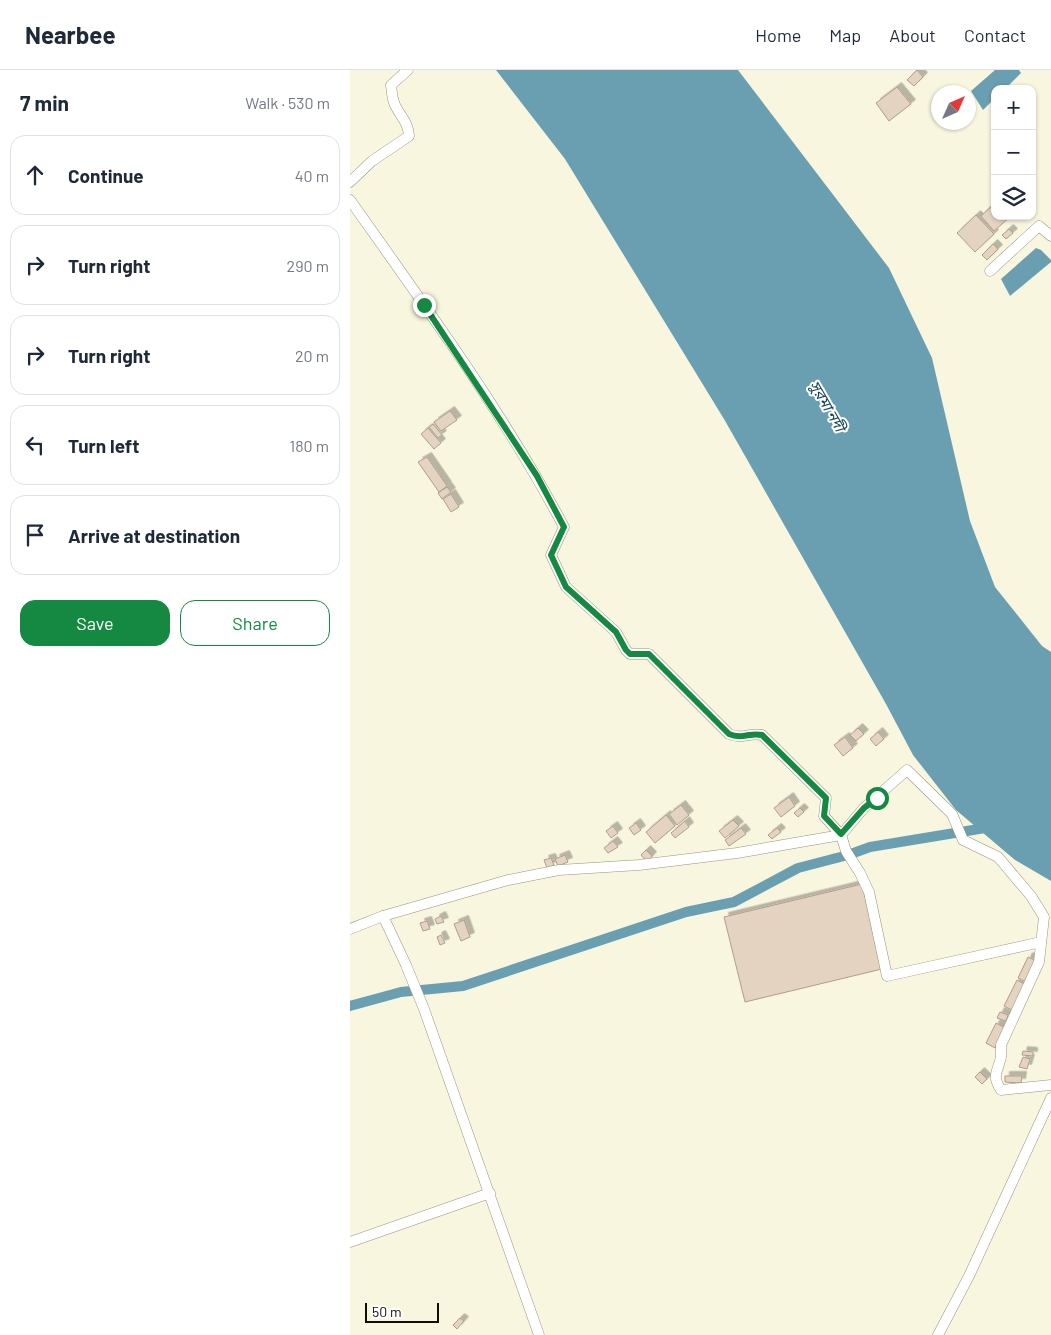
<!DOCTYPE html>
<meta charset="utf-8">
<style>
:root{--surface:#fff;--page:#f2f2f3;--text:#1f2937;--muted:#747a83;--line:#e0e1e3;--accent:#158942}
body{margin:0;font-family:Barlow,"Noto Sans Bengali",sans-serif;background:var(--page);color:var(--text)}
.controls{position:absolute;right:15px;top:15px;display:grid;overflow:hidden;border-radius:10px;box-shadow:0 1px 4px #0004}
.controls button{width:45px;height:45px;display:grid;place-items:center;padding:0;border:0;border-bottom:1px solid var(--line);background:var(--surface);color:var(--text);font:25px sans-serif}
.compass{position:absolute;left:581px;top:15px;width:45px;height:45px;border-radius:50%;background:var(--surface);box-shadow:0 1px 4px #0004;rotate:45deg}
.scale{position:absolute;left:15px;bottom:12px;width:74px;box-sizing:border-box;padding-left:5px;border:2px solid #0f0d06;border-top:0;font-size:14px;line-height:18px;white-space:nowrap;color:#0f0d06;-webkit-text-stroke:4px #fff;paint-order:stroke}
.stop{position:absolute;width:15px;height:15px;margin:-11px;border:4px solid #158942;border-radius:50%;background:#fff}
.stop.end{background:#158942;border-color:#fff;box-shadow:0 1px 5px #0008}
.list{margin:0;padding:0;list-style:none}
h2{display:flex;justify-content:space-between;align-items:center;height:65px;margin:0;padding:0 20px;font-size:21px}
h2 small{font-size:16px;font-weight:400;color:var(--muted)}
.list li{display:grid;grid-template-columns:32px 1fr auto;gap:15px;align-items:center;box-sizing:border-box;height:80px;margin:0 10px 10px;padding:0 10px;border:1px solid var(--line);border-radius:15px}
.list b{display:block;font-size:19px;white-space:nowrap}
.list em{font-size:16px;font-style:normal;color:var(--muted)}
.actions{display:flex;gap:10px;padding:15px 20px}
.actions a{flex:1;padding:11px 0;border:1px solid var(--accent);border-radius:15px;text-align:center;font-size:18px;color:var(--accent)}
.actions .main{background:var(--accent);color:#fff}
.icon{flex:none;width:28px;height:28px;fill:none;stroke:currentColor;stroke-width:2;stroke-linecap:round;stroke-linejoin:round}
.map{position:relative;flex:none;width:701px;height:1265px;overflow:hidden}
header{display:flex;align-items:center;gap:30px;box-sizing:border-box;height:70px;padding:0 25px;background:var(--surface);border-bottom:1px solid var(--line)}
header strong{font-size:24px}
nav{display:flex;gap:28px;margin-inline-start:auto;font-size:18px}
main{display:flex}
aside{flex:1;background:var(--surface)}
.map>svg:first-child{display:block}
.water{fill:#6a9fb2}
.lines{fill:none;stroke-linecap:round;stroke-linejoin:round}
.canal{stroke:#6a9fb2;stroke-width:10}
.building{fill:#e5d3c2;stroke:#ae9d8d;filter:url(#shadow)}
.minor-casing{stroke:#97947e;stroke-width:11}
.minor{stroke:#fff;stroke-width:10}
.route{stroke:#158942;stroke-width:6}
.labels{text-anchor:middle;stroke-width:4;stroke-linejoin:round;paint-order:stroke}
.water-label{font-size:15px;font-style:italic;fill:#154453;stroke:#fff}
</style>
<header>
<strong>Nearbee</strong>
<nav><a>Home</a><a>Map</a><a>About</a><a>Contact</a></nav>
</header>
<main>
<aside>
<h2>7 min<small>Walk · 530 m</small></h2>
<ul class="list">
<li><svg class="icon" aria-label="ahead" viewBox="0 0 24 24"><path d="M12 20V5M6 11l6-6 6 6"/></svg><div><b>Continue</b></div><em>40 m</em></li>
<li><svg class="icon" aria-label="right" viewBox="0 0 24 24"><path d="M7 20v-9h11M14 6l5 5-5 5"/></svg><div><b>Turn right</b></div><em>290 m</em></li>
<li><svg class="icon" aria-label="right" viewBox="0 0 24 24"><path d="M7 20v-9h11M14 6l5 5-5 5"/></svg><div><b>Turn right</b></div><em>20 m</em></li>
<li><svg class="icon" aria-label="left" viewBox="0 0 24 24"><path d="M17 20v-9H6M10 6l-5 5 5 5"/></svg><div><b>Turn left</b></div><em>180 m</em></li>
<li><svg class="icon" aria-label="arrive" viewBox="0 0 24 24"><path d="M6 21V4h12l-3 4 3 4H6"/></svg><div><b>Arrive at destination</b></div></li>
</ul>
<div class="actions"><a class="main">Save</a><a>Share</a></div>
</aside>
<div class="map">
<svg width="701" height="1265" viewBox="0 0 701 1265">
<defs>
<filter id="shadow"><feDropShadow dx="4.5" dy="-4.5" stdDeviation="0" flood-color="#0004"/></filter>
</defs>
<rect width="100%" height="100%" fill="#f9f6df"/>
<g class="water">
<polygon points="146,0 388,0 539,198 582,288 620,451 645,517 692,576 701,582 701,811 665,790 606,740 563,685 536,634 374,349 215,89"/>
<polygon points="645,0 669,0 671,3 655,19 645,19 645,28 633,40 621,21"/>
<polygon points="686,178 691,180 701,190 701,192 660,226 651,209"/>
</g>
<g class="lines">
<polyline class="canal" points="0,936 51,922 113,916 336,842 384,832 448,798 498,785 520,777 641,757"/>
</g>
<g class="building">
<polygon points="567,0 573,7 564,16 557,10"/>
<polygon points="547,17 561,34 539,51 526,33"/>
<polygon points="645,133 645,146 661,146 644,161 631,146"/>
<polygon points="626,145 644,164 625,182 607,163"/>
<polygon points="659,159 663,163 656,169 652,165"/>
<polygon points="643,174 648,179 637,190 632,185"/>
<polygon points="100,341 107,350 91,361 84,352"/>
<polygon points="83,354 92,365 88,368 79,357"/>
<polygon points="78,358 91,373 84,379 71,364"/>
<polygon points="77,387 97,416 89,422 68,392"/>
<polygon points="97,417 101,422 92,429 88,423"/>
<polygon points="101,424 109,437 101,442 93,429"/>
<polygon points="508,658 514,664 506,671 500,665"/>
<polygon points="528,662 534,669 526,676 520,669"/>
<polygon points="495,667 503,678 493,686 484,675"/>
<polygon points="439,727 445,736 431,747 424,738"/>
<polygon points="331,735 339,745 327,755 319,744"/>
<polygon points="450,738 454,742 448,747 444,743"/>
<polygon points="316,745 325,756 305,773 296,762"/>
<polygon points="383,750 389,756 375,768 369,761"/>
<polygon points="335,751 339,757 325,768 321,763"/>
<polygon points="286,753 291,760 284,765 279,758"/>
<polygon points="263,756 268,763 261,768 256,761"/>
<polygon points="391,758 396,764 379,776 375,770"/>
<polygon points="427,758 431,762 422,769 418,765"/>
<polygon points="263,771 268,777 258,783 254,778"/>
<polygon points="296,780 302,786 297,792 291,785"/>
<polygon points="215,785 218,792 208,796 205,789"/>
<polygon points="201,788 204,795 197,798 194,790"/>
<polygon points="512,814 532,899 395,932 374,847"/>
<polygon points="91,846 94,852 87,854 85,849"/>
<polygon points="114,850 120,867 111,871 104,854"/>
<polygon points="77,851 80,859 73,861 70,853"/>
<polygon points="91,865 95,873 90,875 87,867"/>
<polygon points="678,887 686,891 676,912 668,908"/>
<polygon points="667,910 676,915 664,941 654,936"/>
<polygon points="650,942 658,945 656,951 647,948"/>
<polygon points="646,953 655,958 645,978 636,973"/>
<polygon points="673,981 683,982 683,986 672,985"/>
<polygon points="673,987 680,989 677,999 669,997"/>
<polygon points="630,1002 637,1009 632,1014 625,1007"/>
<polygon points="655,1006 672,1006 671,1013 655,1012"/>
<polygon points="110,1248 114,1251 107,1259 103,1255"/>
</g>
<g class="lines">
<g class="minor-casing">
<g id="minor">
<path d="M0,112l22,-21 37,-25c-1,-15 -8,-18 -14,-31 -3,-6 -3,-13 -4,-20l17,-15"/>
<path d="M0,130c75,106 153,212 214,327l-13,28 15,32 50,45 10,18 4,4h19l80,80c15,6 19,-2 33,1l64,63 -2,18 17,19 5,16 14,22 9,19 18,84 154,-34"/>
<polyline points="640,201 689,156 701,166"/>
<polyline points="33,846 56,895 74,939 189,1265"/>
<path d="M0,859l33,-13 125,-36 51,-10 80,-5 98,-12 104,-18 23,-27 43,-38 45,44 11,26 35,17 33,39 13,21 -5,45 -38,83c0,4 0,8 0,12 -3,15 -10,18 0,33l50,-5"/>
<polyline points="0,1172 140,1123"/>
<polyline points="588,1265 619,1206 701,1028"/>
</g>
</g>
<use href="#minor" class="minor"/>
</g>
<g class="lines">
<path class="route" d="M74,235l113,171 27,51 -13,28 15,32 50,45 10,18 4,4h19l80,80c14,6 20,-2 33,1l64,63 -2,18 17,18 23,-26 13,-10"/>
</g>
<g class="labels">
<g class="water-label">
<text transform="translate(477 336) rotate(60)" y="5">সুরমা নদী</text>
</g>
</g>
</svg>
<div class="controls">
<button>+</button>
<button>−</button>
<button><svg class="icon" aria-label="layers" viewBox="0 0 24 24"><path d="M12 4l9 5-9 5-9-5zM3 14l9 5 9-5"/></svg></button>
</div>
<svg class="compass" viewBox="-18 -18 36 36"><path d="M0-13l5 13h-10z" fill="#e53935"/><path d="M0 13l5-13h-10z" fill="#747a83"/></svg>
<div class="scale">50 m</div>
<div class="stop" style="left:527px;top:728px"></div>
<div class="stop end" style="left:74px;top:235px"></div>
</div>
</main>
